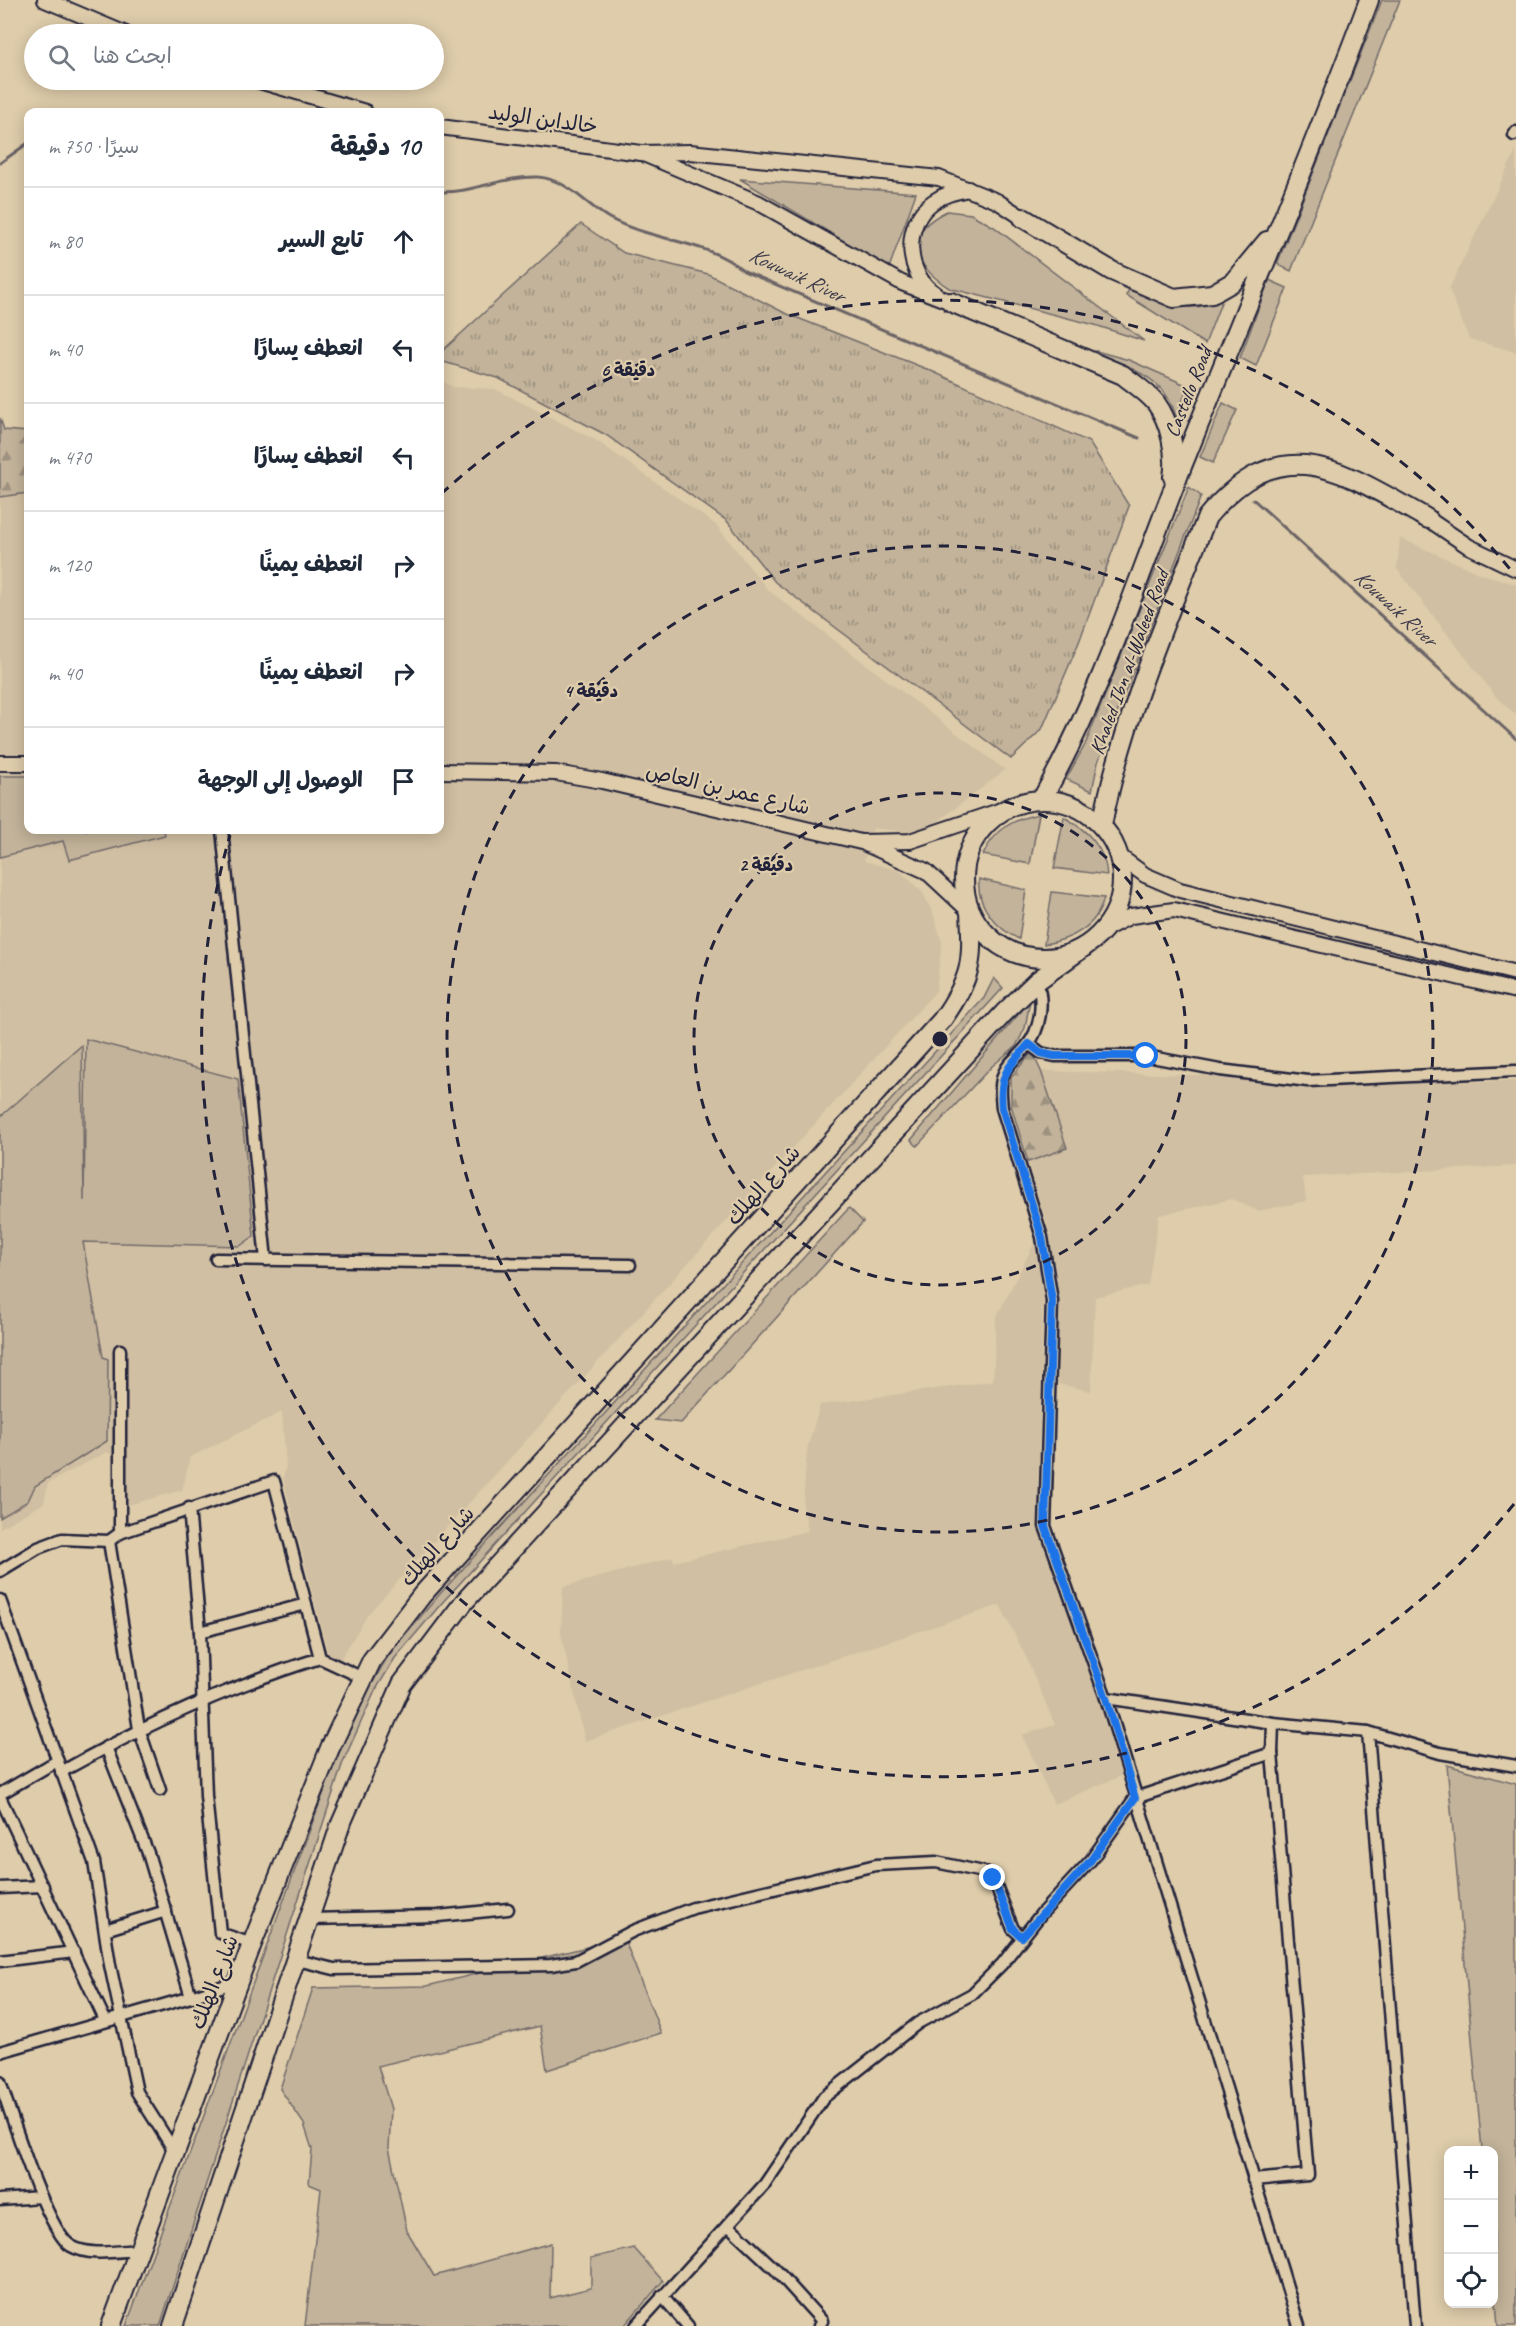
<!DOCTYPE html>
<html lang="ar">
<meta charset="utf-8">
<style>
:root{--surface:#fff;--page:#f6f6f7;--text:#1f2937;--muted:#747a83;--line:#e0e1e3}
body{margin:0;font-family:Caveat,"Playpen Sans Arabic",sans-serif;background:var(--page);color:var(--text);direction:rtl}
.controls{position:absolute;right:18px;bottom:18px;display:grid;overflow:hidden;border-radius:12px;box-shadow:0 3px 15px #0003}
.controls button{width:54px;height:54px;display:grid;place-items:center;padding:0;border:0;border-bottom:2px solid var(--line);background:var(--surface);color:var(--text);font:30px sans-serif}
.stop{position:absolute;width:18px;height:18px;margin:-14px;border:4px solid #1a73e8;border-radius:50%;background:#fff}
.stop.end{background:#1a73e8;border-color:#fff;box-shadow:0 2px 6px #0008}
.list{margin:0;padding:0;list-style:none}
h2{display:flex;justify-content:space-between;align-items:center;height:78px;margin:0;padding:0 24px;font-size:26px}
h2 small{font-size:20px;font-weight:400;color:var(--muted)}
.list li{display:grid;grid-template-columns:39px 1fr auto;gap:18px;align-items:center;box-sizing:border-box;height:108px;padding:0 24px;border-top:2px solid var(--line)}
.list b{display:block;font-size:22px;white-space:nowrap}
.list em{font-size:20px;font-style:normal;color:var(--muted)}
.icon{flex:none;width:33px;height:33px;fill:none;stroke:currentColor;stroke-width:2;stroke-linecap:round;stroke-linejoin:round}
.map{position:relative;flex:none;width:1516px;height:2326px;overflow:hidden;direction:ltr}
.search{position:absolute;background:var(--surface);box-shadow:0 3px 15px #0003;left:24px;top:24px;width:420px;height:66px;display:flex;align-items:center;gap:15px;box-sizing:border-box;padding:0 21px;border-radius:33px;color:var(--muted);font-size:22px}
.panel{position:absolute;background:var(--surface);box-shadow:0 3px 15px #0003;left:24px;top:108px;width:420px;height:726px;border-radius:12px;direction:rtl}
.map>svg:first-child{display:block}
.built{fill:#d0bfa2}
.green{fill:#c2b39a;stroke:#726a6a;stroke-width:1.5}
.forest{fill:url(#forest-firs);stroke:#726a6a;stroke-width:1.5}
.park{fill:url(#park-tufts);stroke:#726a6a;stroke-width:1.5}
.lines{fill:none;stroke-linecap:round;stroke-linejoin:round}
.stream{stroke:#6b6466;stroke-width:3}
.street-casing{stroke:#22223b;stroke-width:15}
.secondary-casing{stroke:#22223b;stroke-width:18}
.highway-casing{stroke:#22223b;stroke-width:22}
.street{stroke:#deccaa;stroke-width:10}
.secondary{stroke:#deccaa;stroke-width:14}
.highway{stroke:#deccaa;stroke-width:18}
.route{stroke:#1a73e8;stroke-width:8}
.ring{fill:none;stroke:#22223b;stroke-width:3;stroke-dasharray:10 8}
.labels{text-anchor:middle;stroke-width:4.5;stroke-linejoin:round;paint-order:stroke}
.street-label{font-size:21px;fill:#22223b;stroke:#deccaa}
.water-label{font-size:22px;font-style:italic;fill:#403e4d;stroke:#deccaa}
.centre{fill:#22223b;stroke:#deccaa;stroke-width:3}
.ring-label{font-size:18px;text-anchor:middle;font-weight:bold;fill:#22223b;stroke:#deccaa;stroke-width:4.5;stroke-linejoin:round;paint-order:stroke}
</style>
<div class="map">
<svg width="1516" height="2326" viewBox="0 0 1516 2326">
<defs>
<pattern id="forest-firs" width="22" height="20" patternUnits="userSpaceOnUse" patternTransform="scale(1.5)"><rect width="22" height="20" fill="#c2b39a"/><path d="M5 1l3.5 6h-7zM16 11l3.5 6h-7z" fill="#9d917f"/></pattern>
<pattern id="park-tufts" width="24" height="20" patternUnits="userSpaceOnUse" patternTransform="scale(1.5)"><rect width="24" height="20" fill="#c2b39a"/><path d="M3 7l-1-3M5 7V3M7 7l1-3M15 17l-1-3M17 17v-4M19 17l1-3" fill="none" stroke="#9d917f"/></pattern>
</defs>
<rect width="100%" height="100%" fill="#deccaa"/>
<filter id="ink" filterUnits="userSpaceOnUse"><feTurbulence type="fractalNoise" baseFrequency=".0167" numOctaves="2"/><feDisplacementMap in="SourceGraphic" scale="12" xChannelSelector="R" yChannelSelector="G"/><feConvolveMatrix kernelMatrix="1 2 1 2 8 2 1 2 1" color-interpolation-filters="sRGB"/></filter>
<g filter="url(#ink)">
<g class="built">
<polygon points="1516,151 1516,352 1469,339 1449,289"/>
<polygon points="440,380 453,387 495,389 597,441 716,525 768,590 1005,770 929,828 908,832 873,828 864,861 900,871 923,893 934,916 942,942 936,991 368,1614 340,1660 328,1654 283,1478 286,1466 282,1412 190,1457 182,1490 128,1505 119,1460 107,1452 48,1483 44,1503 0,1528 0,497 28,493 28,830 440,830"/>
<polygon points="1400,538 1481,574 1516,584 1516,715 1497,698 1397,569"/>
<polygon points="1041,1071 1454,1082 1516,1081 1516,1166 1303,1177 1306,1201 1258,1211 1232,1199 1159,1215 1148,1285 1095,1297 1091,1391 1058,1384 1059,1300 1050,1235 1028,1162 1067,1148"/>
<polygon points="1036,1240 1043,1300 1037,1525 1086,1659 1123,1775 1054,1804 1022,1735 1055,1725 1027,1659 1000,1605 585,1741 561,1633 563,1587 673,1557 674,1562 808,1531 803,1506 807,1450 820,1405 993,1381 996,1318"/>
</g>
<g class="green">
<polygon points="1382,0 1400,0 1291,271 1277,264"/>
<polygon points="740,179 916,193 889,268"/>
<path d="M947,211l24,3 23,13 150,114 -49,-16 -146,-37c-37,-24 -48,-55 -2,-77z"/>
<polygon points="1269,280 1287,288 1256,366 1240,358"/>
<path d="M1129,290c35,12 56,26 93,10l-17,44 -79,-49z"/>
<path d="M1096,351l33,9 59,26 -12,32c-9,-42 -48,-50 -83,-66z"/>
<polygon points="1223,403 1237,410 1213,463 1200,457"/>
<polygon points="1189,487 1201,496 1098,762 1092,791 1066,779 1085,745"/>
<polygon points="0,776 28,776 28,830 164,830 165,835 69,860 63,841 0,857"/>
<path d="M1039,814l-9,50 -47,-9c11,-25 30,-36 56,-41z"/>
<path d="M1064,817c23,13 41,30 43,58l-53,-7z"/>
<path d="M979,879l47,11 -7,49c-22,-10 -43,-33 -40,-60z"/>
<path d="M1052,892l52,6c-7,29 -33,42 -60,46z"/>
<polygon points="994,978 1003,988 441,1604 395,1658 375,1691 343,1762 160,2326 126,2326 336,1759 370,1687 391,1651 439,1595 984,998"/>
<polygon points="1030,1001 1025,1028 1016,1046 991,1067 917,1146 911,1140"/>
<polygon points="86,1039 238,1079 254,1236 240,1246 83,1242 103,1357 108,1359 107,1441 35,1486 28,1501 0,1518 0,1117 82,1045 84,1201"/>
<polygon points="849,1208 863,1222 681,1423 655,1420"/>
<polygon points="1447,1765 1516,1784 1516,2326 1498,2326 1494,2278 1494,2150 1482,2150"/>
<polygon points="624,1938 661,2033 547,2070 540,2026 378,2066 391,2109 389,2148 407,2231 434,2276 551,2243 550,2298 591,2288 591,2258 634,2248 663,2281 624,2326 305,2326 321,2189 309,2184 312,2149 304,2124 280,2089 313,1988 427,1986"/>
</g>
<g class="forest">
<polygon points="0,418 4,430 28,432 28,493 0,497"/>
<polygon points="1032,1052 1041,1071 1067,1148 1028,1162 1011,1105 1011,1077"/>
</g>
<polygon class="park" points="581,224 624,253 708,274 785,313 929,370 1089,442 1129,506 1079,642 1042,729 1011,759 775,582 727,521 606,435 498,378 440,361 440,353"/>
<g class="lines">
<g class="stream">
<polyline points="0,163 28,143"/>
<path d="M440,192c33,1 64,-16 98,-15 29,2 48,28 71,41 42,23 98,22 135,53l395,167"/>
<polyline points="1253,499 1516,739"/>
</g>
<g class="street-casing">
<g id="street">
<polyline points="1514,135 1516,132"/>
<polyline points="222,830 266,1260"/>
<path d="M1037,981c7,21 4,49 -11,66 -6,8 -17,15 -21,24 -6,11 -4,25 -3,37l40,129 10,64 -7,225 61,172 193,628"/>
<polyline points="1029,1044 1041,1053 1055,1056 1146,1056 1220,1070 1308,1081 1516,1071"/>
<polyline points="216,1259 630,1265"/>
<polyline points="120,1350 120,1533"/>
<polyline points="189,1508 200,1632 206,1796 220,1933 252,1944"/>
<polyline points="109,1541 139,1729 160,1790"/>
<polyline points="0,1571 38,1548 62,1539 109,1541 120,1533 274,1481 320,1658 363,1678"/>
<polyline points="0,1600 94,1862 110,1965 137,2092 175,2152"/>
<polyline points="200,1632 306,1604"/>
<polyline points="1106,1698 1273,1723 1368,1732 1440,1753 1516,1766"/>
<polyline points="1368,1732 1415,2326"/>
<polyline points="106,1747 148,1853 191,1997 238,1981"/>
<path d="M61,1772c84,-47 168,-86 259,-114"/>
<polyline points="0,1794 57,1761"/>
<polyline points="0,1797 105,2020"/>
<polyline points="0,1888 43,1886"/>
<polyline points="310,1919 438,1916 508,1909"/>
<polyline points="105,1930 166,1911"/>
<polyline points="297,1960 334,1969 551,1965 576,1961 633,1931 693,1908 876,1865 936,1862 988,1873 993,1878 1013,1929 1022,1937"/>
<polyline points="0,1961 74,1952"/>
<polyline points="0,2052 191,1997"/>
<path d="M0,2082c11,31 47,150 71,164 19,11 47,5 68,4"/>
<polyline points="1253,2180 1308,2175 1272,1753 1273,1723"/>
<polyline points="0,2200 40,2197"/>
<polyline points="728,2225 775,2269 822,2321 819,2326"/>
<polyline points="662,2296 688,2326"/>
<polyline points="636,2326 765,2184 824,2097 918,2023 972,1994 1002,1964 1041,1914 1091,1860 1135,1798 1272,1753"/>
</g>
</g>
<g class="secondary-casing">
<g id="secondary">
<polyline points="45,0 126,34"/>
<polyline points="256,80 365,112"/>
<polyline points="440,127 641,153 690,152 939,178 997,201 1023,218"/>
<polyline points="646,155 759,203 902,283 951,302"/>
<path d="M936,294c-31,-19 -34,-70 -3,-92 11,-8 22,-10 35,-13"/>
<polyline points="1428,519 1468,546 1516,569"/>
<polyline points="0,763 28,763"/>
<polyline points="440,771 556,773 602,781 861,842 910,841 1002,810"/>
<polyline points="866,844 926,871 970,912"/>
<polyline points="1119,856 1145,875 1180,890 1516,973"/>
<polyline points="1105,929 1131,916 1174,910 1516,991"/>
</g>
</g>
<g class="highway-casing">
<g id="highway">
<polyline points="1023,218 1112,271 1174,298 1212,294 1233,282 1267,241"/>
<path d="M951,302l172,73c11,9 24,17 33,28 14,19 21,51 17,74"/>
<path d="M1042,799c60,-106 96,-222 141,-335 62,-155 128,-308 186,-464"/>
<circle cx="1043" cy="879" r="79"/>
<path d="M1102,825c21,-107 65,-207 105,-308 76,-92 138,-44 221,2"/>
<path d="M111,2326l141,-382 78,-196 42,-88 50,-65 520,-575c30,-43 31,-57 28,-108"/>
<polyline points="173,2326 340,1826 402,1684 464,1602 1004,1013 1037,981 1084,947"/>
</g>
</g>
<use href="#street" class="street"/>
<use href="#secondary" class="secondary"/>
<use href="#highway" class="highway"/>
</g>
</g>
<g class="lines" filter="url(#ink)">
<path class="route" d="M993,1878l20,51 9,8 69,-77 44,-62 -29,-100 -61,-172 7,-225 -10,-64 -40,-129c-3,-33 5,-40 27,-64l12,9 13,3h92"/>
</g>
<g class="ring">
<circle cx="940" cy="1039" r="246"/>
<circle cx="940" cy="1039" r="493"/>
<path d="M1514 1504A739 739 0 0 1 230 835M441 494A739 739 0 0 1 1514 574"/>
</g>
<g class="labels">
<g class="street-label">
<text transform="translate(543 119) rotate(8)" y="7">خالدابن الوليد</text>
<text transform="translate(1188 392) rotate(-68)" y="7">Castello Road</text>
<text transform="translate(1129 662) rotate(-70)" y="7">Khaled Ibn al-Waleed Road</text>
<text transform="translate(728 789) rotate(13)" y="7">شارع عمر بن العاص</text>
<text transform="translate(763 1185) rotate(-48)" y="7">شارع الهلك</text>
<text transform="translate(437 1546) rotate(-48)" y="7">شارع الهلك</text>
<text transform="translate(214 1982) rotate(-69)" y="7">شارع الهلك</text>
</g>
<g class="water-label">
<text transform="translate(797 274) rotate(25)" y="8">Kouwaik River</text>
<text transform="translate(1396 607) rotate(42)" y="8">Kouwaik River</text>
</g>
</g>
<circle cx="940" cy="1039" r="9" class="centre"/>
<g class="ring-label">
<text x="628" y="376">6 دقيقة</text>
<text x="591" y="697">4 دقيقة</text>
<text x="766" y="871">2 دقيقة</text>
</g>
</svg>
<div class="controls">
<button>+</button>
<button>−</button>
<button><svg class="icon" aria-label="locate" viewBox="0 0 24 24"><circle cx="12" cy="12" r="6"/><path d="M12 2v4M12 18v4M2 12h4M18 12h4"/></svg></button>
</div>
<div class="stop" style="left:1146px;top:1056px"></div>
<div class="stop end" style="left:993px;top:1878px"></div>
<div class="search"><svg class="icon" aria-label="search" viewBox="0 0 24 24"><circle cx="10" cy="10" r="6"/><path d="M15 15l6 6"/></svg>ابحث هنا</div>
<section class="panel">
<h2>10 دقيقة<small>سيرًا · 750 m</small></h2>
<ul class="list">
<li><svg class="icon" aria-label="ahead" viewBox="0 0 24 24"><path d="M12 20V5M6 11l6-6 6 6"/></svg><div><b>تابع السير</b></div><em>80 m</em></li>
<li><svg class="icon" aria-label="left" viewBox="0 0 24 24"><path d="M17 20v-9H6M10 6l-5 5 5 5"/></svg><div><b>انعطف يسارًا</b></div><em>40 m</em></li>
<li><svg class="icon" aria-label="left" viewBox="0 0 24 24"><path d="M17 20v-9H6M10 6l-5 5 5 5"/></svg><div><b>انعطف يسارًا</b></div><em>470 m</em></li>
<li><svg class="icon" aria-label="right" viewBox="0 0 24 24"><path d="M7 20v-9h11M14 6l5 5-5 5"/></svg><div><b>انعطف يمينًا</b></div><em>120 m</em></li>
<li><svg class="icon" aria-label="right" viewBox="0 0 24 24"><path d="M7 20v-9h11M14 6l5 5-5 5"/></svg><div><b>انعطف يمينًا</b></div><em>40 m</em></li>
<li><svg class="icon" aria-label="arrive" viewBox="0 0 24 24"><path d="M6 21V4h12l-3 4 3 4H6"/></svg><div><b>الوصول إلى الوجهة</b></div></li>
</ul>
</section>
</div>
